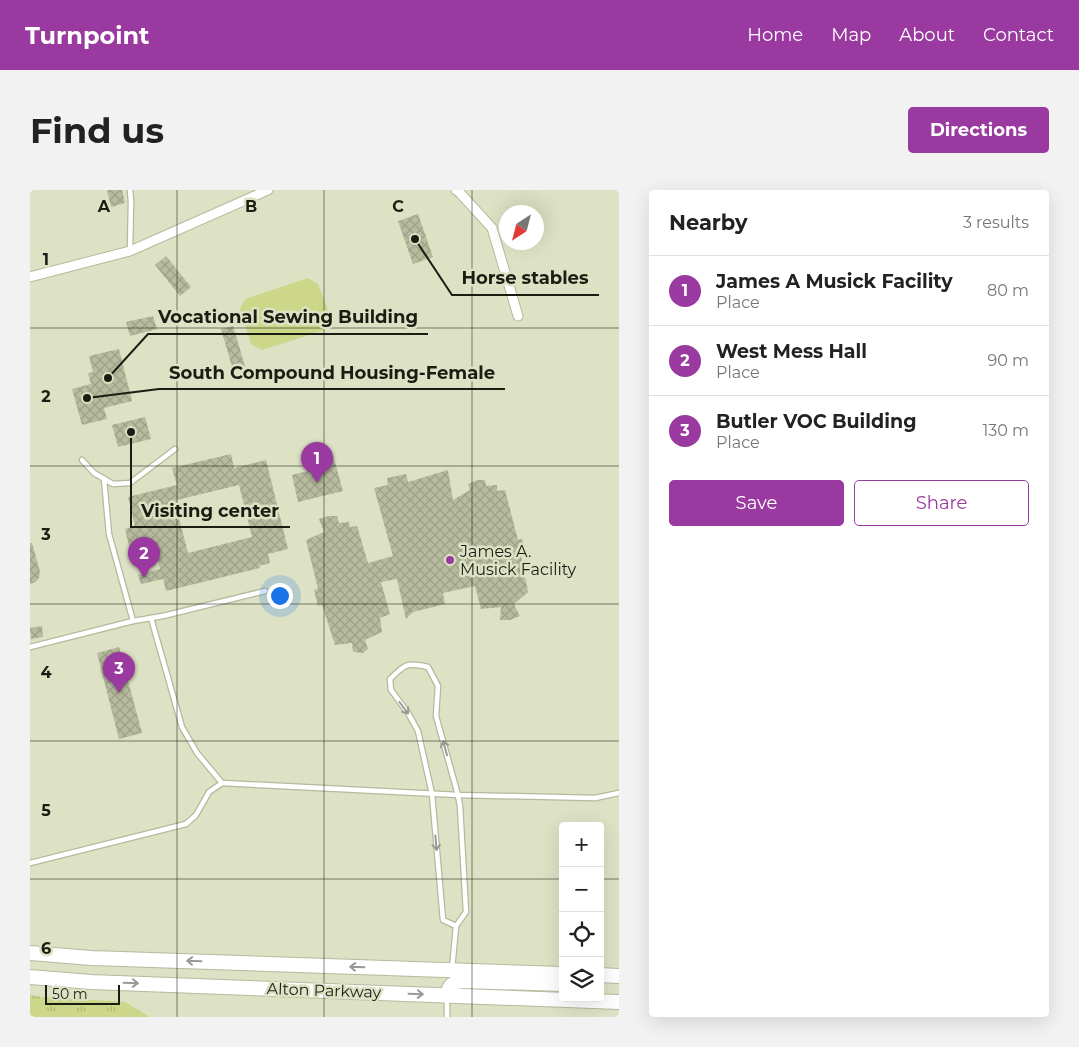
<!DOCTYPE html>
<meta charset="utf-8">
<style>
:root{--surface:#fff;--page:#f2f2f2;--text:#222;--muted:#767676;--line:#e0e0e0;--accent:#9a39a0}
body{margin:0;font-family:Montserrat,sans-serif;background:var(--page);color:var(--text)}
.controls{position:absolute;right:15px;bottom:15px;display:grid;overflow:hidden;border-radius:5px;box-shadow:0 5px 20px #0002}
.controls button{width:45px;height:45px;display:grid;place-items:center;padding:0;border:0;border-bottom:1px solid var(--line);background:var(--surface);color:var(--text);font:25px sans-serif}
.compass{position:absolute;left:469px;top:15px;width:45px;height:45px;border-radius:50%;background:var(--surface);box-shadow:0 5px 20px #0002;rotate:216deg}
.scale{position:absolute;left:15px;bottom:12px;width:75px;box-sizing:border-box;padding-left:5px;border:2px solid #1b1d12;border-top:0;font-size:14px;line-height:18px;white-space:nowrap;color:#1b1d12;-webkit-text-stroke:4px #dde2c5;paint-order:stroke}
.you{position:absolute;left:249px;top:405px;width:18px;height:18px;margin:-12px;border:4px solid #fff;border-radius:50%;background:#1a73e8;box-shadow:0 0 0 8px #1a73e833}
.badge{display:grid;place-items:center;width:32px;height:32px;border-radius:50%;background:var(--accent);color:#fff;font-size:16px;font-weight:700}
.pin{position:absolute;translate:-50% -41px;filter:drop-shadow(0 1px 2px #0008)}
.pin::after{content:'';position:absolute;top:26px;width:18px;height:15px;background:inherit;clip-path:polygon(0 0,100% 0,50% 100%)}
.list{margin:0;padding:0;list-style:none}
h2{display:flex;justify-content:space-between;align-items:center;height:65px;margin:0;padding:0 20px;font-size:21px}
h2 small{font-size:16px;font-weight:400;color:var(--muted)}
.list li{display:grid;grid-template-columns:32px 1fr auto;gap:15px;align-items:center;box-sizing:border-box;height:70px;padding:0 20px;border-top:1px solid var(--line)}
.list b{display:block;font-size:19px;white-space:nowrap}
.list p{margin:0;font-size:16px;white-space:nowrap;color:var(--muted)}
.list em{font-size:16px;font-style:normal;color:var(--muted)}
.actions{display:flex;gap:10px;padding:15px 20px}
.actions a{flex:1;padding:11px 0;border:1px solid var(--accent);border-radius:5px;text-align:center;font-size:18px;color:var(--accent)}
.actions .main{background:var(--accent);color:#fff}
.icon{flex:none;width:28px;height:28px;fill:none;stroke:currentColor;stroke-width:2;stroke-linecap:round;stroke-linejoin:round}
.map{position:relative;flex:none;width:589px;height:827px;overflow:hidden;border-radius:5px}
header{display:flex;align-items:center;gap:30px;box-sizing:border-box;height:70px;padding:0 25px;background:var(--accent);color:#fff}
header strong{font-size:24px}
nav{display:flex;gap:28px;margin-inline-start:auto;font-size:18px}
.intro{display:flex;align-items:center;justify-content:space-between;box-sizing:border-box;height:120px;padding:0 30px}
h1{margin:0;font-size:35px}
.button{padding:12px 22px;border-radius:5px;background:var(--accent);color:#fff;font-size:18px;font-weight:700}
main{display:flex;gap:30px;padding:0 30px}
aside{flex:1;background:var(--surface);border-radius:5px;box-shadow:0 5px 20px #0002}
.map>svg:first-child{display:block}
.grass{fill:url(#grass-tufts)}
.pitch{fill:#ccd78a}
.building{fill:url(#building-cross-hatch);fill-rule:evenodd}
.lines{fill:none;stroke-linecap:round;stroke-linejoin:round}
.lane-casing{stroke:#b5ba9d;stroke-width:7}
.street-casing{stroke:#b5ba9d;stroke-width:11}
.primary-casing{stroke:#b5ba9d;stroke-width:16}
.lane{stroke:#fff;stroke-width:4.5}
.street{stroke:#fff;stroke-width:9}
.primary{stroke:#fff;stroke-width:14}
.oneway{stroke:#989994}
.grid{fill:none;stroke:#1b1d12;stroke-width:1;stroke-opacity:0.55}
.poi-dot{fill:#9a39a0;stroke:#dde2c5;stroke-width:2}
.labels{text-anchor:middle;stroke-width:5;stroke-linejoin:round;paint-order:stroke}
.poi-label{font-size:16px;fill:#1b1d12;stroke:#dde2c5;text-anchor:start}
.street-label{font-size:16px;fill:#1b1d12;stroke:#dde2c5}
.grid-label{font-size:16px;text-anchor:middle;font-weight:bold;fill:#1b1d12;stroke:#dde2c5;stroke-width:5;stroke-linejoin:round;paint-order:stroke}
.leader{fill:none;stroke:#1b1d12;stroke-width:2}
.callout-dot{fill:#1b1d12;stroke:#dde2c5;stroke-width:2}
.callout-label{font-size:18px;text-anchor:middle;font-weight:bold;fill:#1b1d12;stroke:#dde2c5;stroke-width:5;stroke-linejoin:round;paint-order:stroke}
</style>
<header>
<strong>Turnpoint</strong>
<nav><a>Home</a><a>Map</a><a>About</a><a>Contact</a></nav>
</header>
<div class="intro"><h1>Find us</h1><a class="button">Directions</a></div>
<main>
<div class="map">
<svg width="589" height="827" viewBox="0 0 589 827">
<defs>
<pattern id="grass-tufts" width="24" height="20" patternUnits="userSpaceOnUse" patternTransform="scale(1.25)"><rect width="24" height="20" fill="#ccd78a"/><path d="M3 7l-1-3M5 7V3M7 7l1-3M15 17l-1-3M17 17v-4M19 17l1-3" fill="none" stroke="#afb876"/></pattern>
<pattern id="building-cross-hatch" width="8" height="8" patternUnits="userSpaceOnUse" patternTransform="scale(1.25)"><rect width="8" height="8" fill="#b7bc9f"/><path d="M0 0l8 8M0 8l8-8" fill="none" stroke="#9da188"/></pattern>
</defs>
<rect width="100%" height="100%" fill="#dde2c5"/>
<polygon class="grass" points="0,805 12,807 95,812 120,827 0,827"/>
<polygon class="pitch" points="278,88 288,94 302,129 295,140 232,160 221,154 210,119 215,109"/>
<g class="building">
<polygon points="77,0 92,0 95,13 81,17"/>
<polygon points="388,24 403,67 383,74 368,31"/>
<polygon points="136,66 161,97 150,106 125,75"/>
<polygon points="123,126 127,139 100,146 96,132"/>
<polygon points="203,136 215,176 203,180 191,139"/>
<polygon points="89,159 102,211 74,218 77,229 52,235 42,199 61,194 58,183 63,182 59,166"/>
<polygon points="115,227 121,249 88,257 82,235"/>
<path d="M201,264l3,14 32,-8 22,89 -20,5 2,9 -11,3 1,2 -94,23 -3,-12 -22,5 -3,-9 22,-6 -5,-20 -24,6 -6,-26 10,-3 -7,-29 49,-12 -5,-17zM209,295l13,52 -64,16 -11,-42 2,-1 -2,-10z"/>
<polygon points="303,265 313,301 268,312 262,285 294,277 291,267"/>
<polygon points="418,280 423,310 440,300 438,294 447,290 455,290 456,296 467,295 467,301 475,300 488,350 492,349 496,364 491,365 498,402 484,414 490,426 480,430 470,430 471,417 451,419 445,396 413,403 415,414 383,422 376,429 367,389 351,392 360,424 350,428 352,442 335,450 338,459 333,463 323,462 322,453 305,455 292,415 288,416 284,400 288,399 276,350 294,342 289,329 298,326 307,326 309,333 319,332 320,337 327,336 338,373 363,366 344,298 358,295 357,288 376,284 378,292"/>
<polygon points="0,353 2,353 10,382 9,388 6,392 0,394"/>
<polygon points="12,436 13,447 1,449 0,438"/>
<polygon points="89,457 112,543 89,549 67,463"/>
</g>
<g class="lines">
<g class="lane-casing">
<g id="lane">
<polyline points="100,0 101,12 100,60"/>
<polyline points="52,270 64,283 83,294 100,293 145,259"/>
<polyline points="121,428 152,537 167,563 192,593 428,605 565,608 589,603"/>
<polyline points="103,431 133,426 235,401"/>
<polyline points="0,457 103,431 79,344 74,289"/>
<polyline points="0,673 156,634 166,625 179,602 192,593"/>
<path d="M422,779l4,-43 10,-14 -6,-106 -2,-11 -22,-79 2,-30 -10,-19c-21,-5 -23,-3 -38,12l1,11 17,23 10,18 14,63 11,126 13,6"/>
<polyline points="417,827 417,807"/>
</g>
</g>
<g class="street-casing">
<g id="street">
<polyline points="426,0 430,3 462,38 488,126"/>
<polyline points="0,87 100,61 238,0"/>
</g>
</g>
<g class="primary-casing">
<g id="primary">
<polyline points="0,763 61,768 533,784"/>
<polyline points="570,785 589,786"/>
<polyline points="0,787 61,792 589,812"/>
<path d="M417,805c2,-10 5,-12 15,-14l101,3"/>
</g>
</g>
<use href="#lane" class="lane"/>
<use href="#street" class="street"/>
<use href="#primary" class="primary"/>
</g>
<defs><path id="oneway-shaft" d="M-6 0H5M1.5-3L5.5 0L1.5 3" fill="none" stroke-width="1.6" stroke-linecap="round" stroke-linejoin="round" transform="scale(1.25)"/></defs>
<g class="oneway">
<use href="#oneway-shaft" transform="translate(374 518) rotate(53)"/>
<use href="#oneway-shaft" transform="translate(415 558) rotate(-106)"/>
<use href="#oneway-shaft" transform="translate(406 653) rotate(85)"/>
<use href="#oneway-shaft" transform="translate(164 771) rotate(-178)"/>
<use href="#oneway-shaft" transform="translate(327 777) rotate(-178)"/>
<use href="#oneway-shaft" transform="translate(101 793) rotate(2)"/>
<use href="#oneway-shaft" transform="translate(386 804) rotate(2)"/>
</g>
<path class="grid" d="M147,0v827M294,0v827M442,0v827M0,138h589M0,276h589M0,414h589M0,551h589M0,689h533M570,689h19"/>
<circle class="poi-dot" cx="420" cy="370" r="5"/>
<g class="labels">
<g class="poi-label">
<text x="430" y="367">James A.<tspan x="430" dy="18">Musick Facility</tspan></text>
</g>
<g class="street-label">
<text transform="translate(294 800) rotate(2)" y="6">Alton Parkway</text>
</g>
</g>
<g class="grid-label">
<text x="74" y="22">A</text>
<text x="221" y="22">B</text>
<text x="368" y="22">C</text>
<text x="16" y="75">1</text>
<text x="16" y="212">2</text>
<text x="16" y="350">3</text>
<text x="16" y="488">4</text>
<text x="16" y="626">5</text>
<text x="16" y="764">6</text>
</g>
<path class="leader" d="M385 49L422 105H569M78 188L118 144H398M57 208L129 199H475M101 242L101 337H260"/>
<g class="callout-dot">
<circle cx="385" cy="49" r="5"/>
<circle cx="78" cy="188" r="5"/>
<circle cx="57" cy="208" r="5"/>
<circle cx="101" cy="242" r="5"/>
</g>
<g class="callout-label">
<text x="495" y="94">Horse stables</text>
<text x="258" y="133">Vocational Sewing Building</text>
<text x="302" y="189">South Compound Housing-Female</text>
<text x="180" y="327">Visiting center</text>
</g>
</svg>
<div class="controls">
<button>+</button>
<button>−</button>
<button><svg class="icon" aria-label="locate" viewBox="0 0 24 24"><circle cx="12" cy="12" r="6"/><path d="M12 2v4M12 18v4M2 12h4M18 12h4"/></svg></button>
<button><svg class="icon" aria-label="layers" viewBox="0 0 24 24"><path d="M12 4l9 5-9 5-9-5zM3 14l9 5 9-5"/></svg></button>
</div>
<svg class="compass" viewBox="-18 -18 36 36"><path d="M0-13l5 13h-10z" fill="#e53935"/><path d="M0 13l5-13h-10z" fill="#767676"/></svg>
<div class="scale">50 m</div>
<div class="you"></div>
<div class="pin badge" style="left:287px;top:293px">1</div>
<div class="pin badge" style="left:114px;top:388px">2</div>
<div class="pin badge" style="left:89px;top:503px">3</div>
</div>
<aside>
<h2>Nearby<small>3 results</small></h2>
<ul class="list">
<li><span class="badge">1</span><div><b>James A Musick Facility</b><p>Place</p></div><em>80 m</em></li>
<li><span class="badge">2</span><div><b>West Mess Hall</b><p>Place</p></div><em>90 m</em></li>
<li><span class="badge">3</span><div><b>Butler VOC Building</b><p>Place</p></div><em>130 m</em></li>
</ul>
<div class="actions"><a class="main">Save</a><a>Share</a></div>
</aside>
</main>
